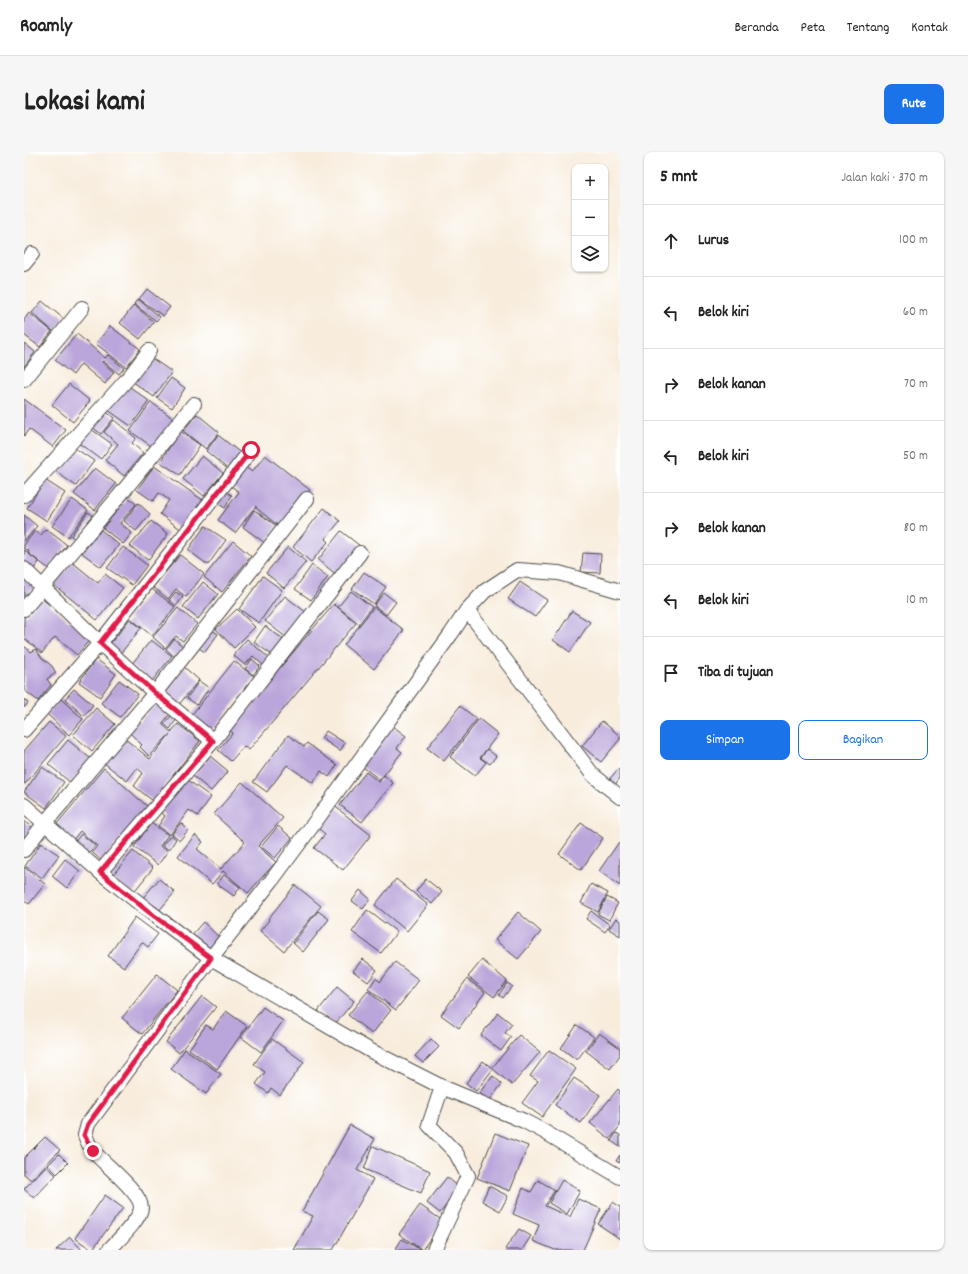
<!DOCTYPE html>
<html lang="id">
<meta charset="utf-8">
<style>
:root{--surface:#fff;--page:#f6f6f6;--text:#222;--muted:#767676;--line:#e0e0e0;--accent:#1a73e8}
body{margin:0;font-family:Dekko,sans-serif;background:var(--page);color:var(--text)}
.controls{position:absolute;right:12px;top:12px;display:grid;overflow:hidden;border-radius:8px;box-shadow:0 1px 3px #0004}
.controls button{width:36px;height:36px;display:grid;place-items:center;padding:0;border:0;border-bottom:1px solid var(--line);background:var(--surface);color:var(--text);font:20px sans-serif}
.stop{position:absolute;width:12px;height:12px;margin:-9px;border:3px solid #e11d48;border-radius:50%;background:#fff}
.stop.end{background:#e11d48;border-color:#fff;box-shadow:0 1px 4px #0008}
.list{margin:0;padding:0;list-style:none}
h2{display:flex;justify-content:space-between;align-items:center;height:52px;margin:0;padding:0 16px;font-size:17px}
h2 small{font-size:13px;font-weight:400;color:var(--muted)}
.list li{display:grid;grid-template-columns:26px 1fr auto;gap:12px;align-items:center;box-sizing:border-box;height:72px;padding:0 16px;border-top:1px solid var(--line)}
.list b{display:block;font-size:15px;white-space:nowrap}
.list em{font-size:13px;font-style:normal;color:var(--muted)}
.actions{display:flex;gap:8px;padding:12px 16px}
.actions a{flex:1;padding:9px 0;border:1px solid var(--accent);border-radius:8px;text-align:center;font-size:14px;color:var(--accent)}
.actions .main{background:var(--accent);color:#fff}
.icon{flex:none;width:22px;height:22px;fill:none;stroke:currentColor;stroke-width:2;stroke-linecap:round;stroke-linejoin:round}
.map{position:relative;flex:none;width:596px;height:1098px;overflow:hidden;border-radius:8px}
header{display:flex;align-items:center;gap:24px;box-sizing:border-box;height:56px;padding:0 20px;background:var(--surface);border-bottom:1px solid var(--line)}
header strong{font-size:19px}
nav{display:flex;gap:22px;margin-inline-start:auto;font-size:14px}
.intro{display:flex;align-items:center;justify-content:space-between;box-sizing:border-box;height:96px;padding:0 24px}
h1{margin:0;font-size:28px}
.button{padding:10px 18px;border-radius:8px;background:var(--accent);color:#fff;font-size:14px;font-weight:700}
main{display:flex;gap:24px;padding:0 24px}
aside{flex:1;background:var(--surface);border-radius:8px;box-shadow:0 1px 3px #0004}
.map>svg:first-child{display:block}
.building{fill:#baa6da}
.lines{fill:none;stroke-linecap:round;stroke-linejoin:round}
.street-casing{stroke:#4a4846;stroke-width:16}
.street{stroke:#fff;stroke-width:14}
.route{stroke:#e11d48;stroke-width:5}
</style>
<header>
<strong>Roamly</strong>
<nav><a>Beranda</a><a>Peta</a><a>Tentang</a><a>Kontak</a></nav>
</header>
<div class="intro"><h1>Lokasi kami</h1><a class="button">Rute</a></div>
<main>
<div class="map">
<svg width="596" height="1098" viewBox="0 0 596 1098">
<rect width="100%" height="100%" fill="#fff"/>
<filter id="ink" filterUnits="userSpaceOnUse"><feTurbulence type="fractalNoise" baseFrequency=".025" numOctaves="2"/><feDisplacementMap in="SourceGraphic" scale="8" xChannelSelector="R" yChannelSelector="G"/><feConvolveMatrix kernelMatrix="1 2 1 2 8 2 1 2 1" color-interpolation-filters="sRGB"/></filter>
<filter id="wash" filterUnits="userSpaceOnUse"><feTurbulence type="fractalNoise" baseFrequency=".012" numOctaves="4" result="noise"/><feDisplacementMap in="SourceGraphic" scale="16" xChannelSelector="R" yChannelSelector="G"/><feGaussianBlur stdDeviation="0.9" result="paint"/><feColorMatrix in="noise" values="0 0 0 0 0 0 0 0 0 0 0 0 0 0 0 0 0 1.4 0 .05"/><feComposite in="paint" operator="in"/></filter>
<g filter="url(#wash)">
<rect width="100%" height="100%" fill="#f8eddd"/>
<g id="blocks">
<g class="building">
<polygon points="123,137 146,155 139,164 115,147"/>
<polygon points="114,147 136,165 132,169 110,152"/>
<polygon points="18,149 40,167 30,180 8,161"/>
<polygon points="110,153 130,170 116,187 96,171"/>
<polygon points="5,161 28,179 16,195 0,183 0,168"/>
<polygon points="86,174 116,197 102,215 72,192"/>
<polygon points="53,182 81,206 84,203 100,216 95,222 79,209 78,210 90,220 81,232 57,212 49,223 31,208"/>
<polygon points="0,191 11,200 0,215"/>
<polygon points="126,205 148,220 130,245 108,229"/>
<polygon points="147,226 161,236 148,256 133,246"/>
<polygon points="45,232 66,249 49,270 28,253"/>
<polygon points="102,232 125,249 107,274 84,258"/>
<polygon points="0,247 42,278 29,295 5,277 0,284"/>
<polygon points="127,250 150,267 130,296 106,279"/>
<polygon points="80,258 90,266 77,282 67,274"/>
<polygon points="173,262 195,280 182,297 159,279"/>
<polygon points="90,268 112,286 108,291 119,301 100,324 81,308 94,292 80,280"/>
<polygon points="64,275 88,292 77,307 53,290"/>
<polygon points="156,279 176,293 156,323 136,310"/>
<polygon points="194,283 219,303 206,319 182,299"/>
<polygon points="48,294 70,309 52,334 31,319"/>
<polygon points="241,303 286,338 256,375 232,356 232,354 211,381 194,368 215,340 206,333 220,314 228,320"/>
<polygon points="178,304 199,321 180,344 159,327"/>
<polygon points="130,314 180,349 159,379 136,362 145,348 135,341 129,349 113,338"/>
<polygon points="71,316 92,332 71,358 50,342"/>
<polygon points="21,328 41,341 23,369 3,356"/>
<polygon points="200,339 208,343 201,356 193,351"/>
<polygon points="104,345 112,352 96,371 108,381 99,392 79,376"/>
<polygon points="48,347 64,358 44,385 28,374"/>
<polygon points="114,351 126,362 112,379 100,369"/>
<polygon points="300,356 316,369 301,387 304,390 287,410 269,395"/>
<polygon points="230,358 253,374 241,391 219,375"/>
<polygon points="64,360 70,364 52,388 47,384"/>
<polygon points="0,363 13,374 0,390"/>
<polygon points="127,369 144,382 124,408 106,394"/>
<polygon points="181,374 202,388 184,413 164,398"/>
<polygon points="22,377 43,393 25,417 4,401 5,399 0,396 0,393 11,379 17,383"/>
<polygon points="77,378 95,393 77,415 58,401"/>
<polygon points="317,379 336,394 313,423 294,408"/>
<polygon points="209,389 227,404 198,440 180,425"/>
<polygon points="99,395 123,413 108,433 83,416"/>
<polygon points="264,395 282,410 260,436 242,421"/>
<polygon points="0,398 15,410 9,418 0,411"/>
<polygon points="559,401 577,402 576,421 557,420"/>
<polygon points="156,403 180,422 162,445 152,437 144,447 129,435"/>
<polygon points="48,410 74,431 81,422 99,436 73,468 30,433"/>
<polygon points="288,413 304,425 287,448 271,437"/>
<polygon points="340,420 362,435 350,452 328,437"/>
<polygon points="239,424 258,438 235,471 215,457"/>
<polygon points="0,426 10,434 0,448"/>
<polygon points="179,430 194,442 174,467 159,455"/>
<polygon points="496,430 523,448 511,465 484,447"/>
<polygon points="128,437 151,455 128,484 105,465"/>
<polygon points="327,439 348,455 335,472 314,455"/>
<polygon points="152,440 159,445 152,454 145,448"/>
<polygon points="360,441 372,450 362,463 350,453"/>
<polygon points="261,444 283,461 263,486 241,469"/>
<polygon points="17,446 67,486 53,503 31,485 18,501 0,486 0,466"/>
<polygon points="310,452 332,471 225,598 220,594 207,609 194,598 209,581 204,577"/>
<polygon points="350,455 380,478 350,517 320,493"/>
<polygon points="154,456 173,472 159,489 152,484 141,496 129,485"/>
<polygon points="213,457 231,475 210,496 192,477"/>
<polygon points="548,459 566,470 546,500 529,488"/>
<polygon points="106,467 117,476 96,502 85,493"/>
<polygon points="241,474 259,487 248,503 230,490"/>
<polygon points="185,476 194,482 181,500 172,494"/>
<polygon points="150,487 160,495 152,506 142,497"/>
<polygon points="223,487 246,507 240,514 229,504 221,513 209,503"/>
<polygon points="127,488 148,504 128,529 107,513"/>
<polygon points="0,494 7,500 12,497 18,506 28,514 32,521 23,527 27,533 14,549 0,538"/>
<polygon points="72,507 92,522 76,545 55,530"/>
<polygon points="228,507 236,514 229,523 221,517"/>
<polygon points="210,509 231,525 186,581 166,565"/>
<polygon points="160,515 175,528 153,555 137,542"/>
<polygon points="95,528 114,542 96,565 77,551"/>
<polygon points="175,529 185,536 173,553 163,546"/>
<polygon points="50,537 69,553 60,564 41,547"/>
<polygon points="0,547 4,551 0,556"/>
<polygon points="37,547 59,567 45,583 23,562"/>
<polygon points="133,550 146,562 138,572 147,580 154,572 176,589 129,649 110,634 119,621 113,616 103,629 80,611 100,586 126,607 146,582 125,604 116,595 118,593 102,577 115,570"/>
<polygon points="436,554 453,567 420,609 403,596"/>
<polygon points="72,556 91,572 68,599 49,583"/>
<polygon points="147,564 152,568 146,577 140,572"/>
<polygon points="455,567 474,582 456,606 462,610 451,624 426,605"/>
<polygon points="578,569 596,584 596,587 577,610 558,594"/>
<polygon points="25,570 42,584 1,632 0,631 0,599"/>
<polygon points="366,572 382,584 373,596 378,600 356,628 335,612"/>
<polygon points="302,579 321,591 316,599 297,586"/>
<polygon points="264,583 280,595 283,591 313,613 305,625 297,619 289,631 263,613 243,640 229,630"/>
<polygon points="44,588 67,607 47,631 24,612"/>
<polygon points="463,597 472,604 466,612 457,606"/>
<polygon points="186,604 204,619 187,639 169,624"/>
<polygon points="18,615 40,630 22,656 0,640"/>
<polygon points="80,616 124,655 78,709 68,700 73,694 56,679 49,688 32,673"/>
<polygon points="594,617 596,618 596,626 590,634 584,629"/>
<polygon points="342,620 355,630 360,623 369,631 338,670 316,653"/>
<polygon points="161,626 187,645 174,664 165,658 146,683 134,674 141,664 136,660"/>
<polygon points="218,630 259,666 234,694 252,710 224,741 199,719 188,732 154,704 171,683 179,690 173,697 197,717 221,690 190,662"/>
<polygon points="309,653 347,683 319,718 290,696 301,682 292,674"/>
<polygon points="0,669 9,676 0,688"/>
<polygon points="127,671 144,683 136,694 144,699 134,713 110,695"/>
<polygon points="157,671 164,678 156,688 148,682"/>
<polygon points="557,671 579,686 557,718 535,702"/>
<polygon points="254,674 268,686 251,706 237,695"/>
<polygon points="57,682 71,693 62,704 48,694"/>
<polygon points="147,683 152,687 145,698 138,693"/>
<polygon points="595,690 596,691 596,734 575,719"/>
<polygon points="17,691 35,703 18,726 1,714"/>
<polygon points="109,699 129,716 108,742 87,725"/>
<polygon points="41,707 56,719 43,736 28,724"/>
<polygon points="0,715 21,732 5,752 0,748"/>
<polygon points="200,723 216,735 210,744 193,732"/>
<polygon points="135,727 151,740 133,761 117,748"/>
<polygon points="372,727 404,753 383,779 351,753"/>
<polygon points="402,727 418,740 408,752 392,739"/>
<polygon points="567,732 584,741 574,760 557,751"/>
<polygon points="271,733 297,754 260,799 236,779 245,768 244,767"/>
<polygon points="336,738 346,747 339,757 328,749"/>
<polygon points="583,745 594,751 585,768 574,762"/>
<polygon points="343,758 373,780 357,801 328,780"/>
<polygon points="294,759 305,767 279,800 269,791"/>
<polygon points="567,759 586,773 581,780 562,767"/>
<polygon points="494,760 517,780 494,807 471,788"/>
<polygon points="111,765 134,782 124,795 118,790 100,815 84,804"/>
<polygon points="592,766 596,769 596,784 585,777"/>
<polygon points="179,770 195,785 181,801 165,786"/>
<polygon points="339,807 353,818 344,830 329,819"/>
<polygon points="458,808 483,829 470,845 444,825"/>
<polygon points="371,810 395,828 372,858 344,837 352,826 356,830"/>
<polygon points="133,822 153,838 118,882 98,866"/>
<polygon points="443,827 461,840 435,876 417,863"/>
<polygon points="483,831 488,834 479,846 475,843"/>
<polygon points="313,835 330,849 311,872 294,859"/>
<polygon points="344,839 367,858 348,882 324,863"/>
<polygon points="178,844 192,855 155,901 142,890"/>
<polygon points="239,855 259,869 237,900 217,885"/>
<polygon points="202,859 223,874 193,917 165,897 182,873 189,877"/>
<polygon points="474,861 488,872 481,881 487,885 477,899 457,883"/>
<polygon points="553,873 570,885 553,908 537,896"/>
<polygon points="575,881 596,896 596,903 586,917 562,899"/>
<polygon points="495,883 516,900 488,933 469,917 452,939 442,931 459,909 468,916"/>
<polygon points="248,887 280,910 256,943 247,936 244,941 232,932 241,920 230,912"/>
<polygon points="407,887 415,895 399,911 391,904"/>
<polygon points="161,897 197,922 182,942 147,917"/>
<polygon points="525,898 552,917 518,965 498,951 514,929 506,924"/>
<polygon points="469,924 478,932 465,949 455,941"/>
<polygon points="550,926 576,943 557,971 531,953"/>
<polygon points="594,937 596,939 596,974 586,987 566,971"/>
<polygon points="326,973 351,987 333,1018 349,1027 309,1098 270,1098 289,1064 278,1059"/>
<polygon points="471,981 504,994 486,1039 453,1026"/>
<polygon points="592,981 596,983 596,995 587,989"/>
<polygon points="21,985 36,998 7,1028 0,1022 0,1006"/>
<polygon points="349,994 406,1019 397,1041 340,1017"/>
<polygon points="35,1002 44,1011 33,1022 24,1013"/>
<polygon points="596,1003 596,1011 592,1009"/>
<polygon points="22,1014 32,1023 10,1046 0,1037"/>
<polygon points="423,1025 436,1036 416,1061 403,1051"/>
<polygon points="514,1028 531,1038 521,1054 546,1065 554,1047 577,1057 559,1098 531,1098 509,1089 515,1073 489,1062 499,1036 507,1040"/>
<polygon points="538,1028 556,1039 543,1062 525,1051"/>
<polygon points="465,1034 484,1044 476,1059 458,1049"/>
<polygon points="81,1043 99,1056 68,1098 51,1086"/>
<polygon points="589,1050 596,1055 596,1087 574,1072"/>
<polygon points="396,1053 419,1069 398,1098 375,1082"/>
<polygon points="495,1077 507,1084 498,1098 482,1098 481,1097"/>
<polygon points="46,1085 58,1098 32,1098"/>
<polygon points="378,1087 397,1098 371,1098"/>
</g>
</g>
</g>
<g filter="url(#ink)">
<use href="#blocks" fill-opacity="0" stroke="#4a4846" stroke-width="1"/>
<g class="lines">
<g class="street-casing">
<g id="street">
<polyline points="0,112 8,102"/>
<polyline points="0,228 58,156"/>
<polyline points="0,343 106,224 125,199"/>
<polyline points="0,417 76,491 131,541 189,589"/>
<polyline points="0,457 101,337 170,252"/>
<polyline points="443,458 569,623 596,645"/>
<polyline points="0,578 76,491 227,298"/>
<polyline points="0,653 76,720 125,759 187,806 347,899 418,935 500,969 519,979 596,1025"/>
<polyline points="0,698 20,672 131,541 283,347"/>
<polyline points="76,720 189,589 336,401"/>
<path d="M85,1098c8,-9 31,-30 32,-42 1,-15 -37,-44 -47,-56 -4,-5 -7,-11 -9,-17l3,-11 123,-166 61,-78 43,-58 136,-188 16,-24 18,-19 32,-21 42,3 61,18"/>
<polyline points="410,1098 444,1024 432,1001 405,973 418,935"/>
</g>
</g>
<use href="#street" class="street"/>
</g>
</g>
<g class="lines" filter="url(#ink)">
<polyline class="route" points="69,999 60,983 64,972 187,806 125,760 76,720 189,589 131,541 76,491 227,298"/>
</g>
</svg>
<div class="controls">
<button>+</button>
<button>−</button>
<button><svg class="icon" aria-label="layers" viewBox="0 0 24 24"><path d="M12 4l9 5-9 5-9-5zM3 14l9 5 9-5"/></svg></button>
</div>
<div class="stop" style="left:227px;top:298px"></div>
<div class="stop end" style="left:69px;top:999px"></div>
</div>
<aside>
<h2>5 mnt<small>Jalan kaki · 370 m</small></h2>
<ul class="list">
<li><svg class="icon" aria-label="ahead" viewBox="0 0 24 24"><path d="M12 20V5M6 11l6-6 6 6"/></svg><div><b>Lurus</b></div><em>100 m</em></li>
<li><svg class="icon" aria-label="left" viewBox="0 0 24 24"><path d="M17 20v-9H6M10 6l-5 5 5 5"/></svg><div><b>Belok kiri</b></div><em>60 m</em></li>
<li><svg class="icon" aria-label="right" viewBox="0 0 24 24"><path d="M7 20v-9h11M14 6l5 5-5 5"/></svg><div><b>Belok kanan</b></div><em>70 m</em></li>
<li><svg class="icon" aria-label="left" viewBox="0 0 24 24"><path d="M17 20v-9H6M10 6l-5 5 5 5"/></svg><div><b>Belok kiri</b></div><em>50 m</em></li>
<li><svg class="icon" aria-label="right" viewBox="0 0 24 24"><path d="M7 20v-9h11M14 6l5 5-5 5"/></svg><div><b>Belok kanan</b></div><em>80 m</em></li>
<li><svg class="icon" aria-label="left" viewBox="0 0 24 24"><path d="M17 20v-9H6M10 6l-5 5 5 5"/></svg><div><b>Belok kiri</b></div><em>10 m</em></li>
<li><svg class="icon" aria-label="arrive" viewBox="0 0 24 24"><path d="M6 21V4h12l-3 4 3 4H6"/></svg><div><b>Tiba di tujuan</b></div></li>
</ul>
<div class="actions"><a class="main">Simpan</a><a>Bagikan</a></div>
</aside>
</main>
